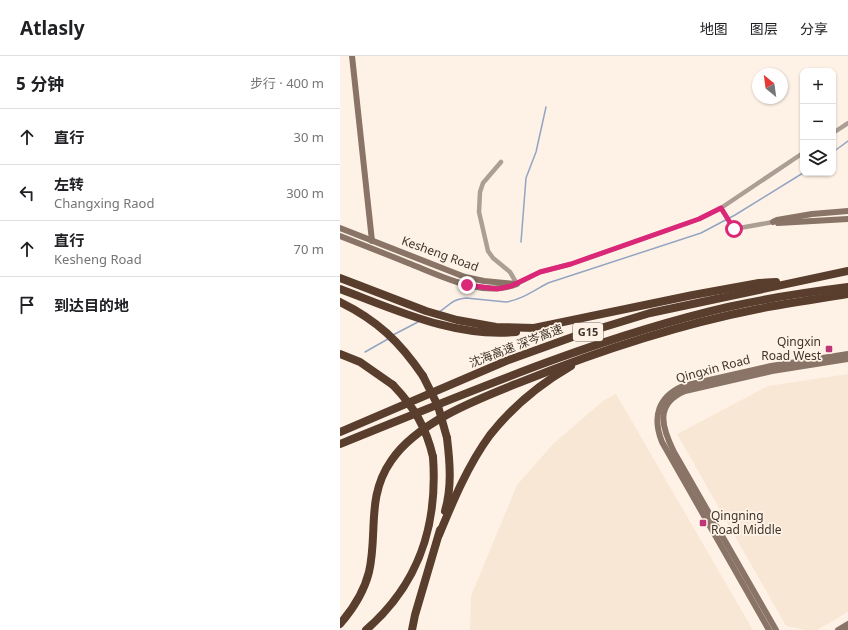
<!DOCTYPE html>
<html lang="zh">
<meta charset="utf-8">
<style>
:root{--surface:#fff;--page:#f2f2f2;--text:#202124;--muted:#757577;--line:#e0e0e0}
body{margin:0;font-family:"Noto Sans","Noto Sans SC",sans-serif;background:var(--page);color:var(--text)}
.controls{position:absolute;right:12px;top:12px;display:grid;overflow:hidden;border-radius:8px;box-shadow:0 1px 3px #0004}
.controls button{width:36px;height:36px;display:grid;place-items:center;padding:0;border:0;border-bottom:1px solid var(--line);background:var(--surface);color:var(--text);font:20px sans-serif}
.compass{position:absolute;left:412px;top:12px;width:36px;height:36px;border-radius:50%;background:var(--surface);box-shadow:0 1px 3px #0004;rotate:331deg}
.stop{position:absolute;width:12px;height:12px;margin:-9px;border:3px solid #db2777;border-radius:50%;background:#fff}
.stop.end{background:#db2777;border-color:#fff;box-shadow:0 1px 4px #0008}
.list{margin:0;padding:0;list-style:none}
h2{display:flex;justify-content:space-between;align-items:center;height:52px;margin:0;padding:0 16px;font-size:17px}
h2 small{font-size:13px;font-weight:400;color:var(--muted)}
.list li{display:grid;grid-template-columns:26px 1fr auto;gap:12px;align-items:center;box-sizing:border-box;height:56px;padding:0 16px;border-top:1px solid var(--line)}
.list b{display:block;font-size:15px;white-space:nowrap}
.list p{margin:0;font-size:13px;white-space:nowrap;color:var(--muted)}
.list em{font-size:13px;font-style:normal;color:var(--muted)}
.icon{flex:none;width:22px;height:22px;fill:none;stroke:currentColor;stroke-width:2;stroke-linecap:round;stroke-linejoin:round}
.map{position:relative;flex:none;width:508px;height:574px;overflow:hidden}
header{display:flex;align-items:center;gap:24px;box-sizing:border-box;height:56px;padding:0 20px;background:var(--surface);border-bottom:1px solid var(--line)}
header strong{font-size:19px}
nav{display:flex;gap:22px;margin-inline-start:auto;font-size:14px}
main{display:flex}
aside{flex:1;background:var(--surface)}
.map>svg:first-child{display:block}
.industrial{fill:#f9e7d6}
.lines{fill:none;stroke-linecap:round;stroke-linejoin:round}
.stream{stroke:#93a5c2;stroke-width:1.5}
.street{stroke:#ac9d95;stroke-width:4.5}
.secondary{stroke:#897467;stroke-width:6}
.highway{stroke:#593d2d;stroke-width:8}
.highway-bridge{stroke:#593d2d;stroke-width:8}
.route{stroke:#db2777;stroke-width:5}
.poi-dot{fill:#bd3678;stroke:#fef2e7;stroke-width:1.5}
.labels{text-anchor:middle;stroke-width:3.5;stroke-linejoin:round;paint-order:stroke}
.shield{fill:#fef2e7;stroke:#786d62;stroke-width:1}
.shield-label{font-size:11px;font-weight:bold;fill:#3f3429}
.street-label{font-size:12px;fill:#3f3429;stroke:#fef2e7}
.poi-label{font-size:12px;fill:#3f3429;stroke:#fef2e7;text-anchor:end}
</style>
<header>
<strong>Atlasly</strong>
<nav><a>地图</a><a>图层</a><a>分享</a></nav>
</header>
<main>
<aside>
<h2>5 分钟<small>步行 · 400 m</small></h2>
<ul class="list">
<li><svg class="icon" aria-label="ahead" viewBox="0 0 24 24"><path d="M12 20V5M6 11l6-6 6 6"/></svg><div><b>直行</b></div><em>30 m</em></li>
<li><svg class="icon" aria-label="left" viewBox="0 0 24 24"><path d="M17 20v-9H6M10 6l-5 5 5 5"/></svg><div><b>左转</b><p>Changxing Raod</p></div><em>300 m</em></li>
<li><svg class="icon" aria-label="ahead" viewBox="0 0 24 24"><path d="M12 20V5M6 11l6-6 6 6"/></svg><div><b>直行</b><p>Kesheng Road</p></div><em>70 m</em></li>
<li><svg class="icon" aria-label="arrive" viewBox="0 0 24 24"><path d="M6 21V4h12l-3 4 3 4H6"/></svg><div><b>到达目的地</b></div></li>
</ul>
</aside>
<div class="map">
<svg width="508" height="574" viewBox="0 0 508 574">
<rect width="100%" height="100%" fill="#fef2e7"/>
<g class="industrial">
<polygon points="508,318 508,556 477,574 466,574 446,570 337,378 428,330"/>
<polygon points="276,338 413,574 130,574 131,540 177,429 213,388 263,345"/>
</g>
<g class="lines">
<g class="stream">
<polyline points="493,96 508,85"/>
<polyline points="181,186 186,122 196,96 206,51"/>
<path d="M99,256c11,-7 13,-13 27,-14l40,4c15,-2 29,-12 42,-19l153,-50 34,-18 68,-42"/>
<polyline points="53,279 78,266"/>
<polyline points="25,296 48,283"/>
</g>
<g class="street">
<polyline points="493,77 508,67"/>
<polyline points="161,106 143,127 140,136 139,156 148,195 153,202 170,216 177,228 200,216 231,208 359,163 381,152 463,97"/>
<polyline points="381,152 394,173 433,166"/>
</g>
<g class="secondary">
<polyline points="12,0 32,185"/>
<polyline points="433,166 437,164 472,158 508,155"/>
<polyline points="438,167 508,163"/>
<polyline points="0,172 125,221 144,225 175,228"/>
<path d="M0,180c23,9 46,18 68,27 33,13 74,35 109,21"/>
<path d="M429,574l-107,-188c-10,-25 -4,-45 21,-56l88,-20 77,-12"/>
<path d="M436,574l-102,-178c-12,-24 -20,-48 11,-61l87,-20 76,-12"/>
<polyline points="498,574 508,568"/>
<polyline points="507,574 508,573"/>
</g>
<g class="highway">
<polyline points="0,222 86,255 117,264 156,271 194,272 353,239 419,227 436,226"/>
<path d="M0,233c56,21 115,49 176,43"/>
<path d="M0,246c37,18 60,40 83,74"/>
<polyline points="0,298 20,306 53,329"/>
<polyline points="0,376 166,305 238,279 310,257 508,215"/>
<path d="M0,388c127,-51 254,-106 388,-137 40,-9 80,-15 120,-20"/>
<path d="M105,455c7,-24 5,-48 2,-73"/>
<path d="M99,479c14,-34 29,-70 51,-100 22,-28 50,-51 81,-69"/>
<path d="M0,568c13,-15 24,-32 29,-52 9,-39 -3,-75 22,-111 26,-39 87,-62 130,-79 77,-31 156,-57 237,-73 30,-6 60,-10 90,-15"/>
<path d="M26,574c53,-46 72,-104 67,-173"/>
<polyline points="72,574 75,559 100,474"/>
</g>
<g class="highway-bridge">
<polyline points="83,320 98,350 107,382"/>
<path d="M53,329c21,22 33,42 40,72"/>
</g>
</g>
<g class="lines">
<polyline class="route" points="127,229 157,233 171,230 200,216 231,208 359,163 381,152 394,173"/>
</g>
<g class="poi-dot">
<rect x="485" y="289" width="8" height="8" rx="2"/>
<rect x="359" y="463" width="8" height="8" rx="2"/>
</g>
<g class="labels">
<rect class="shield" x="233" y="267" width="30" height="18" rx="3"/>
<g class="shield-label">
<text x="248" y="280">G15</text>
</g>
<g class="street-label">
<text transform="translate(100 198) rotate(20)" y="4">Kesheng Road</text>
<text transform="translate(176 290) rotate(-21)" y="4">沈海高速 深岑高速</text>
<text transform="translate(373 313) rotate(-15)" y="4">Qingxin Road</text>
</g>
<g class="poi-label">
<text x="481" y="290">Qingxin<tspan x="481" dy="14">Road West</tspan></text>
<text x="371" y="464" text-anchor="start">Qingning<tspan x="371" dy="14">Road Middle</tspan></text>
</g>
</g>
</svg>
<div class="controls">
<button>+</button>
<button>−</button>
<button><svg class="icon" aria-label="layers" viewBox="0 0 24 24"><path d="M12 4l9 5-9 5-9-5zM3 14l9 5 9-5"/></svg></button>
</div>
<svg class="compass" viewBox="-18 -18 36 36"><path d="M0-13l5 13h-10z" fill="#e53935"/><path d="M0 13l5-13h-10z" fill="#757577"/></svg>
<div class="stop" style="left:394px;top:173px"></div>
<div class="stop end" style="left:127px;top:229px"></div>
</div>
</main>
